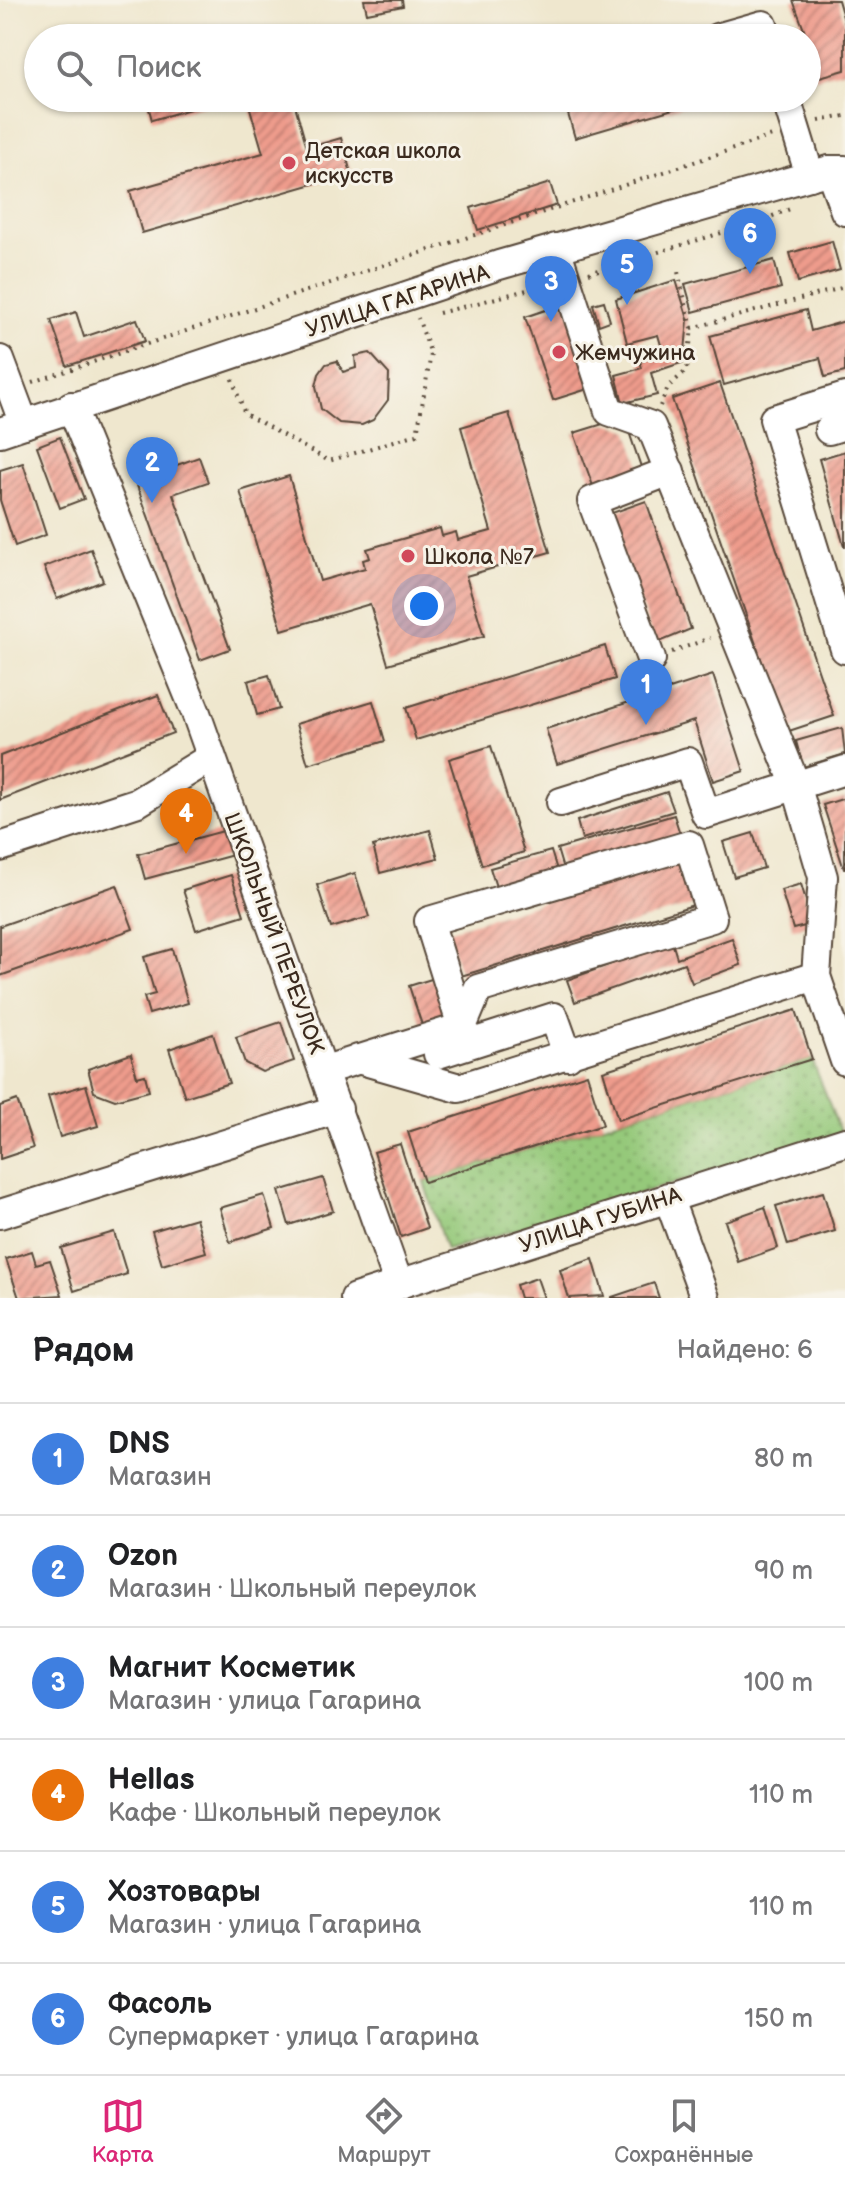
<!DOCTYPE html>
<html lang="ru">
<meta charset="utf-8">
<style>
:root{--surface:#fff;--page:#f2f2f2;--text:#202124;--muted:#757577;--line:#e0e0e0;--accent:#db2777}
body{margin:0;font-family:"Balsamiq Sans",sans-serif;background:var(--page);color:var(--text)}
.you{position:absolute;left:424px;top:606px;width:28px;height:28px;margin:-20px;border:6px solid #fff;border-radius:50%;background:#1a73e8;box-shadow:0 0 0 12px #1a73e833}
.badge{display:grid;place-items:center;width:52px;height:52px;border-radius:50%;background:var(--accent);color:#fff;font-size:26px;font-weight:700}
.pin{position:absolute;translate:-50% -66px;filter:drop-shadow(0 2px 4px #0008)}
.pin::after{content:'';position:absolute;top:42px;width:28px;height:24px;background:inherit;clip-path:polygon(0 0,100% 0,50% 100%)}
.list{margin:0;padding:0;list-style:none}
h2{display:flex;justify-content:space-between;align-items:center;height:104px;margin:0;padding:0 32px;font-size:34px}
h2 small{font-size:26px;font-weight:400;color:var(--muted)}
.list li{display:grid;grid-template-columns:52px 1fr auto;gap:24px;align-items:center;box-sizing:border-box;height:112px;padding:0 32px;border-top:2px solid var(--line)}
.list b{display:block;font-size:30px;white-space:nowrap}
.list p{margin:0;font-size:26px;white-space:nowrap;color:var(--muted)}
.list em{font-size:26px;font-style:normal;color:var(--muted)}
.icon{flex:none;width:44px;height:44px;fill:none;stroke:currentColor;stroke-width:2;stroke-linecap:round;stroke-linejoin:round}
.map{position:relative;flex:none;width:845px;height:1298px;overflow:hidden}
.search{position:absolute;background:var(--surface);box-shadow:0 2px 6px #0004;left:24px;right:24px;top:24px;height:88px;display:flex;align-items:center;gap:20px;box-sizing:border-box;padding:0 28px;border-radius:44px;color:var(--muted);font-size:30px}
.sheet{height:776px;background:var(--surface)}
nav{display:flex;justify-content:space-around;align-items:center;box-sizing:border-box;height:112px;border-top:2px solid var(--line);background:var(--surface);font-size:22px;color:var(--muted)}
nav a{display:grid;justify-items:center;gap:4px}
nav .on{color:var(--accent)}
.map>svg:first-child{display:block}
.garden{fill:url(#garden-dots);stroke:#687a4c;stroke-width:2}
.building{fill:url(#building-hatch)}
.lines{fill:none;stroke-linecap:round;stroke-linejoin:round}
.minor-casing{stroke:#564638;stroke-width:32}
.path{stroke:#564638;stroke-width:4;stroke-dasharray:2 6;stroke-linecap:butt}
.minor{stroke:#fff;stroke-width:28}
.poi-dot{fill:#d1495b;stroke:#f7f3e8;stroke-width:3}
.labels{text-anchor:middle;stroke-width:6;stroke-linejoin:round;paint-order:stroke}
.poi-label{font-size:22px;fill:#3b2a1e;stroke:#f7f3e8;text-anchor:start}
.street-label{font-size:22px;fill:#3b2a1e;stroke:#f7f3e8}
</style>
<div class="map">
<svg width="845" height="1298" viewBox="0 0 845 1298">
<defs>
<pattern id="garden-dots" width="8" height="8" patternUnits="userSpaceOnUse" patternTransform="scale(2)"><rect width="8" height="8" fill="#95c97a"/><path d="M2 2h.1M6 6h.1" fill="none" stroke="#7ba363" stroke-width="1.8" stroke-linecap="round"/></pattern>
<pattern id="building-hatch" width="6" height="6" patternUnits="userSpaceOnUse" patternTransform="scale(2)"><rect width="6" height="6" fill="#ee9b8c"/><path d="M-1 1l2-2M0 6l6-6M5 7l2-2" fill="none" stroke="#c27f72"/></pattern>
</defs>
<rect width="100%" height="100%" fill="#f7f3e8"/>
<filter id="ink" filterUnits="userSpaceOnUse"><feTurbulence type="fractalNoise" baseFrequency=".0125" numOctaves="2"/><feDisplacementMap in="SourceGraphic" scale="16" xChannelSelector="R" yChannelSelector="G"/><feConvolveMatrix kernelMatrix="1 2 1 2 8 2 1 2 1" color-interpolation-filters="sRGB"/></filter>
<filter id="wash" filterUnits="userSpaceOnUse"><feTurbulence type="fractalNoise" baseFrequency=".006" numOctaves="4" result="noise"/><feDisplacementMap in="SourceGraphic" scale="32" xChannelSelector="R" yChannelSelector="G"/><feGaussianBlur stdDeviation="1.8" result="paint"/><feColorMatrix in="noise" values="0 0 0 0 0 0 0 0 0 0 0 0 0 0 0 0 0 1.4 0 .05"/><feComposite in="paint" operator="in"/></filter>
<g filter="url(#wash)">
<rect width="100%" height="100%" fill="#efe7ce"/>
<polygon class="garden" points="812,1059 841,1134 446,1250 424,1182"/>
<g id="blocks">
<g class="building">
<polygon points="364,0 402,0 403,6 367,13"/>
<polygon points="793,0 838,0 845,24 845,70 816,78 807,38"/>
<polygon points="146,98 225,98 225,99 152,120"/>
<polygon points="247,98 293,98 307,148 341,138 351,173 142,233 130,191 263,153"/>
<polygon points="569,98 707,98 707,99 575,138 564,100"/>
<polygon points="550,183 557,205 478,230 471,208"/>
<polygon points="832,241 840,270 798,282 790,253"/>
<polygon points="774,260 781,288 693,312 685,284"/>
<polygon points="676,280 688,319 684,362 651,373 657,395 623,403 616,375 642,368 640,361 664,355 658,335 627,343 616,299"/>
<polygon points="604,301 610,321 599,325 593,304"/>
<polygon points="566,303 594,387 553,400 525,317"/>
<polygon points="806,310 811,331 845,321 845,372 825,377 820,358 724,385 710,336"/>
<polygon points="76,312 84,337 137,319 145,341 67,366 51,320"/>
<polygon points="370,353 389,374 388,400 373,420 362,425 339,423 321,409 316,386 319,374 326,364 337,361 343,372 356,368 355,356"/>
<polygon points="720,383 834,716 786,732 672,399"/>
<polygon points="509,413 550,552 466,576 484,636 388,664 370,604 282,630 240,491 289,476 320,581 365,568 363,560 370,558 367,549 440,528 442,536 456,532 458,540 491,531 461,427"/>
<polygon points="606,423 628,429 641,467 593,486 574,433"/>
<polygon points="60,437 84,499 60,508 37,446"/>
<polygon points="845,451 845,546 844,546 819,459"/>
<polygon points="199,457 208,482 173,494 230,649 200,660 135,480"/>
<polygon points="23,463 46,535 15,546 0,500 0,470"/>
<polygon points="646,501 691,629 655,644 609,514"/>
<polygon points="91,549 103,581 57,599 44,567"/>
<polygon points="605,646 615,679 416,740 406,708"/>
<polygon points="269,675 279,709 257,715 248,681"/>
<polygon points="713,675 744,771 713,781 694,721 557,764 546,729"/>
<polygon points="158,695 173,733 0,800 0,756"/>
<polygon points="373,701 385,741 308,764 296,724"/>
<polygon points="842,728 845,754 803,767 796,741"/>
<polygon points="491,746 524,852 482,865 449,759"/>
<polygon points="667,792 674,811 582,839 577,821"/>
<polygon points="845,798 845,869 844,869 823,805"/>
<polygon points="674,815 680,834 563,869 557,849"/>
<polygon points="227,830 233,855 145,879 138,854"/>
<polygon points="430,830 438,858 380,873 373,846"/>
<polygon points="753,833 764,868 734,877 723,842"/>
<polygon points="551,851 557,870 496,887 490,868"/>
<polygon points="686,859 700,903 461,976 447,931"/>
<polygon points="355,873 369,917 331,928 317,885"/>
<polygon points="231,875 244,915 196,930 183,890"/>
<polygon points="801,884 813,924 793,929 781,890"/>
<polygon points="117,885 133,929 0,976 0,926"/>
<polygon points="732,938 741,965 692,983 684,963 575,1002 567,980 672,942 677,958"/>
<polygon points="172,949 188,1003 149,1014 144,997 155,994 144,957"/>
<polygon points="441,976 454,1018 423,1028 409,986"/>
<polygon points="796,1010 812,1059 618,1120 603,1071"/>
<polygon points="281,1022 294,1061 262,1072 245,1063 236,1037"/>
<polygon points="213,1034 229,1083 185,1097 169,1049"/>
<polygon points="131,1054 137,1077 145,1075 149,1091 115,1100 94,1092 88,1069"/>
<polygon points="587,1074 603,1125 424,1182 408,1132"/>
<polygon points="86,1085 98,1126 60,1137 48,1096"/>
<polygon points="17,1100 33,1148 0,1159 0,1106"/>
<polygon points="400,1144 427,1228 401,1237 374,1152"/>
<polygon points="323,1178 333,1211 289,1225 279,1191"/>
<polygon points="823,1192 835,1231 788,1245 776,1206"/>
<polygon points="264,1195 274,1228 230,1242 220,1208"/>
<polygon points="765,1207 778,1248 738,1262 725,1221"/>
<polygon points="196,1218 206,1252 162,1265 152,1231"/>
<polygon points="114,1232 127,1274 74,1291 61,1248"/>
<polygon points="32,1251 36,1264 50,1260 62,1295 19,1298 6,1259"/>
<polygon points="593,1259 604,1296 569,1298 560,1270"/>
<polygon points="537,1278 544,1298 520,1298 516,1285"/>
<polygon points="654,1283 659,1298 612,1298 612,1297"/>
</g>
</g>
</g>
<g filter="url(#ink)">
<use href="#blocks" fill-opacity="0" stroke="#564638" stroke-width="2"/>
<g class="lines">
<g class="minor-casing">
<g id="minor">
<polyline points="717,38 763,25 767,38"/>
<polyline points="786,98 810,176"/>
<polyline points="830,170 845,211"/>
<polyline points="556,248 609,411 651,426 797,788 823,877 816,976 845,1061"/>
<polyline points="0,360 24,424"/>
<polyline points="845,397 774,419 845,649"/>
<polyline points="71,406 196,713 399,1285"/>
<polyline points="829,430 845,425"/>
<polyline points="0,432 499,265 830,170 845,170"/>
<polyline points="651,659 592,501 670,471"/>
<polyline points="561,802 688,762 706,814 845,770"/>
<polyline points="0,847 138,802 210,758"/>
<polyline points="438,1054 554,1017 568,1056"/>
<polyline points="358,1059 459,1088 816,976"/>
<polyline points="325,1070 462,1027 478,989 712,918 689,845 429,921 462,1027"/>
<polyline points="668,1197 705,1298"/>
<polyline points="0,1214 338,1109"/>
<polyline points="355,1298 845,1142"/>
</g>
</g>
<g class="path">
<polyline points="819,121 845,116"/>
<polyline points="589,273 758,222 790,209"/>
<polyline points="439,313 542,286"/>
<polyline points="692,328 845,287"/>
<polyline points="232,379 245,414 329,461 417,434 431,354 418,318"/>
<polyline points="33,382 772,136"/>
<polyline points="660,406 668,387 687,370 692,328 678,272"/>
<polyline points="672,652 710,638"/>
</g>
<use href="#minor" class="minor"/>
</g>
</g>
<g class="poi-dot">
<circle cx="289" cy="163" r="8"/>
<circle cx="559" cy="352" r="8"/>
<circle cx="408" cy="556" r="8"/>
</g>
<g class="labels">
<g class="poi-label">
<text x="305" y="158">Детская школа<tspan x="305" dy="25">искусств</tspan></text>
<text x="575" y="360">Жемчужина</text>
<text x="424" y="564">Школа №7</text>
</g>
<g class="street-label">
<text transform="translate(397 300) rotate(-18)" y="8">УЛИЦА ГАГАРИНА</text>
<text transform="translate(275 933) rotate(70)" y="8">ШКОЛЬНЫЙ ПЕРЕУЛОК</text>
<text transform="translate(600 1219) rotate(-18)" y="8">УЛИЦА ГУБИНА</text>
</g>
</g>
</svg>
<div class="you"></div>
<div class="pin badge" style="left:646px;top:725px;background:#3f7fe0">1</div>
<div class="pin badge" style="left:152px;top:503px;background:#3f7fe0">2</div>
<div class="pin badge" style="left:551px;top:322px;background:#3f7fe0">3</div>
<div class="pin badge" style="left:186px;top:854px;background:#e8710a">4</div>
<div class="pin badge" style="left:627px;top:305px;background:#3f7fe0">5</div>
<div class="pin badge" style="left:750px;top:274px;background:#3f7fe0">6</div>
<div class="search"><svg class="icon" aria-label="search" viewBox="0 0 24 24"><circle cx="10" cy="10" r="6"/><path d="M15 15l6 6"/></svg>Поиск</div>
</div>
<section class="sheet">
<h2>Рядом<small>Найдено: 6</small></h2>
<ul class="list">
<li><span class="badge" style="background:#3f7fe0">1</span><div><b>DNS</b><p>Магазин</p></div><em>80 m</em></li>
<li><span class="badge" style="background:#3f7fe0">2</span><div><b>Ozon</b><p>Магазин · Школьный переулок</p></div><em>90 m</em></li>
<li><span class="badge" style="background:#3f7fe0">3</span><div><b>Магнит Косметик</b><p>Магазин · улица Гагарина</p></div><em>100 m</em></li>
<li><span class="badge" style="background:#e8710a">4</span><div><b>Hellas</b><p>Кафе · Школьный переулок</p></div><em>110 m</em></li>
<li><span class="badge" style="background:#3f7fe0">5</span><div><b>Хозтовары</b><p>Магазин · улица Гагарина</p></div><em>110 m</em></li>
<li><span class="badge" style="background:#3f7fe0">6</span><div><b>Фасоль</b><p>Супермаркет · улица Гагарина</p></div><em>150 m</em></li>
</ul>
</section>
<nav>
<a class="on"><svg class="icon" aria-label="map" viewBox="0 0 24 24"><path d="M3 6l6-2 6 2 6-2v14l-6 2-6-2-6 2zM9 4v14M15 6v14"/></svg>Карта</a>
<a><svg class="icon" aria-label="directions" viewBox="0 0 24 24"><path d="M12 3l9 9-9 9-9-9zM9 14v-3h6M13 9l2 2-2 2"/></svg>Маршрут</a>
<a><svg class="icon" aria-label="saved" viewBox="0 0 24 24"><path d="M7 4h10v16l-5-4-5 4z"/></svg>Сохранённые</a>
</nav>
